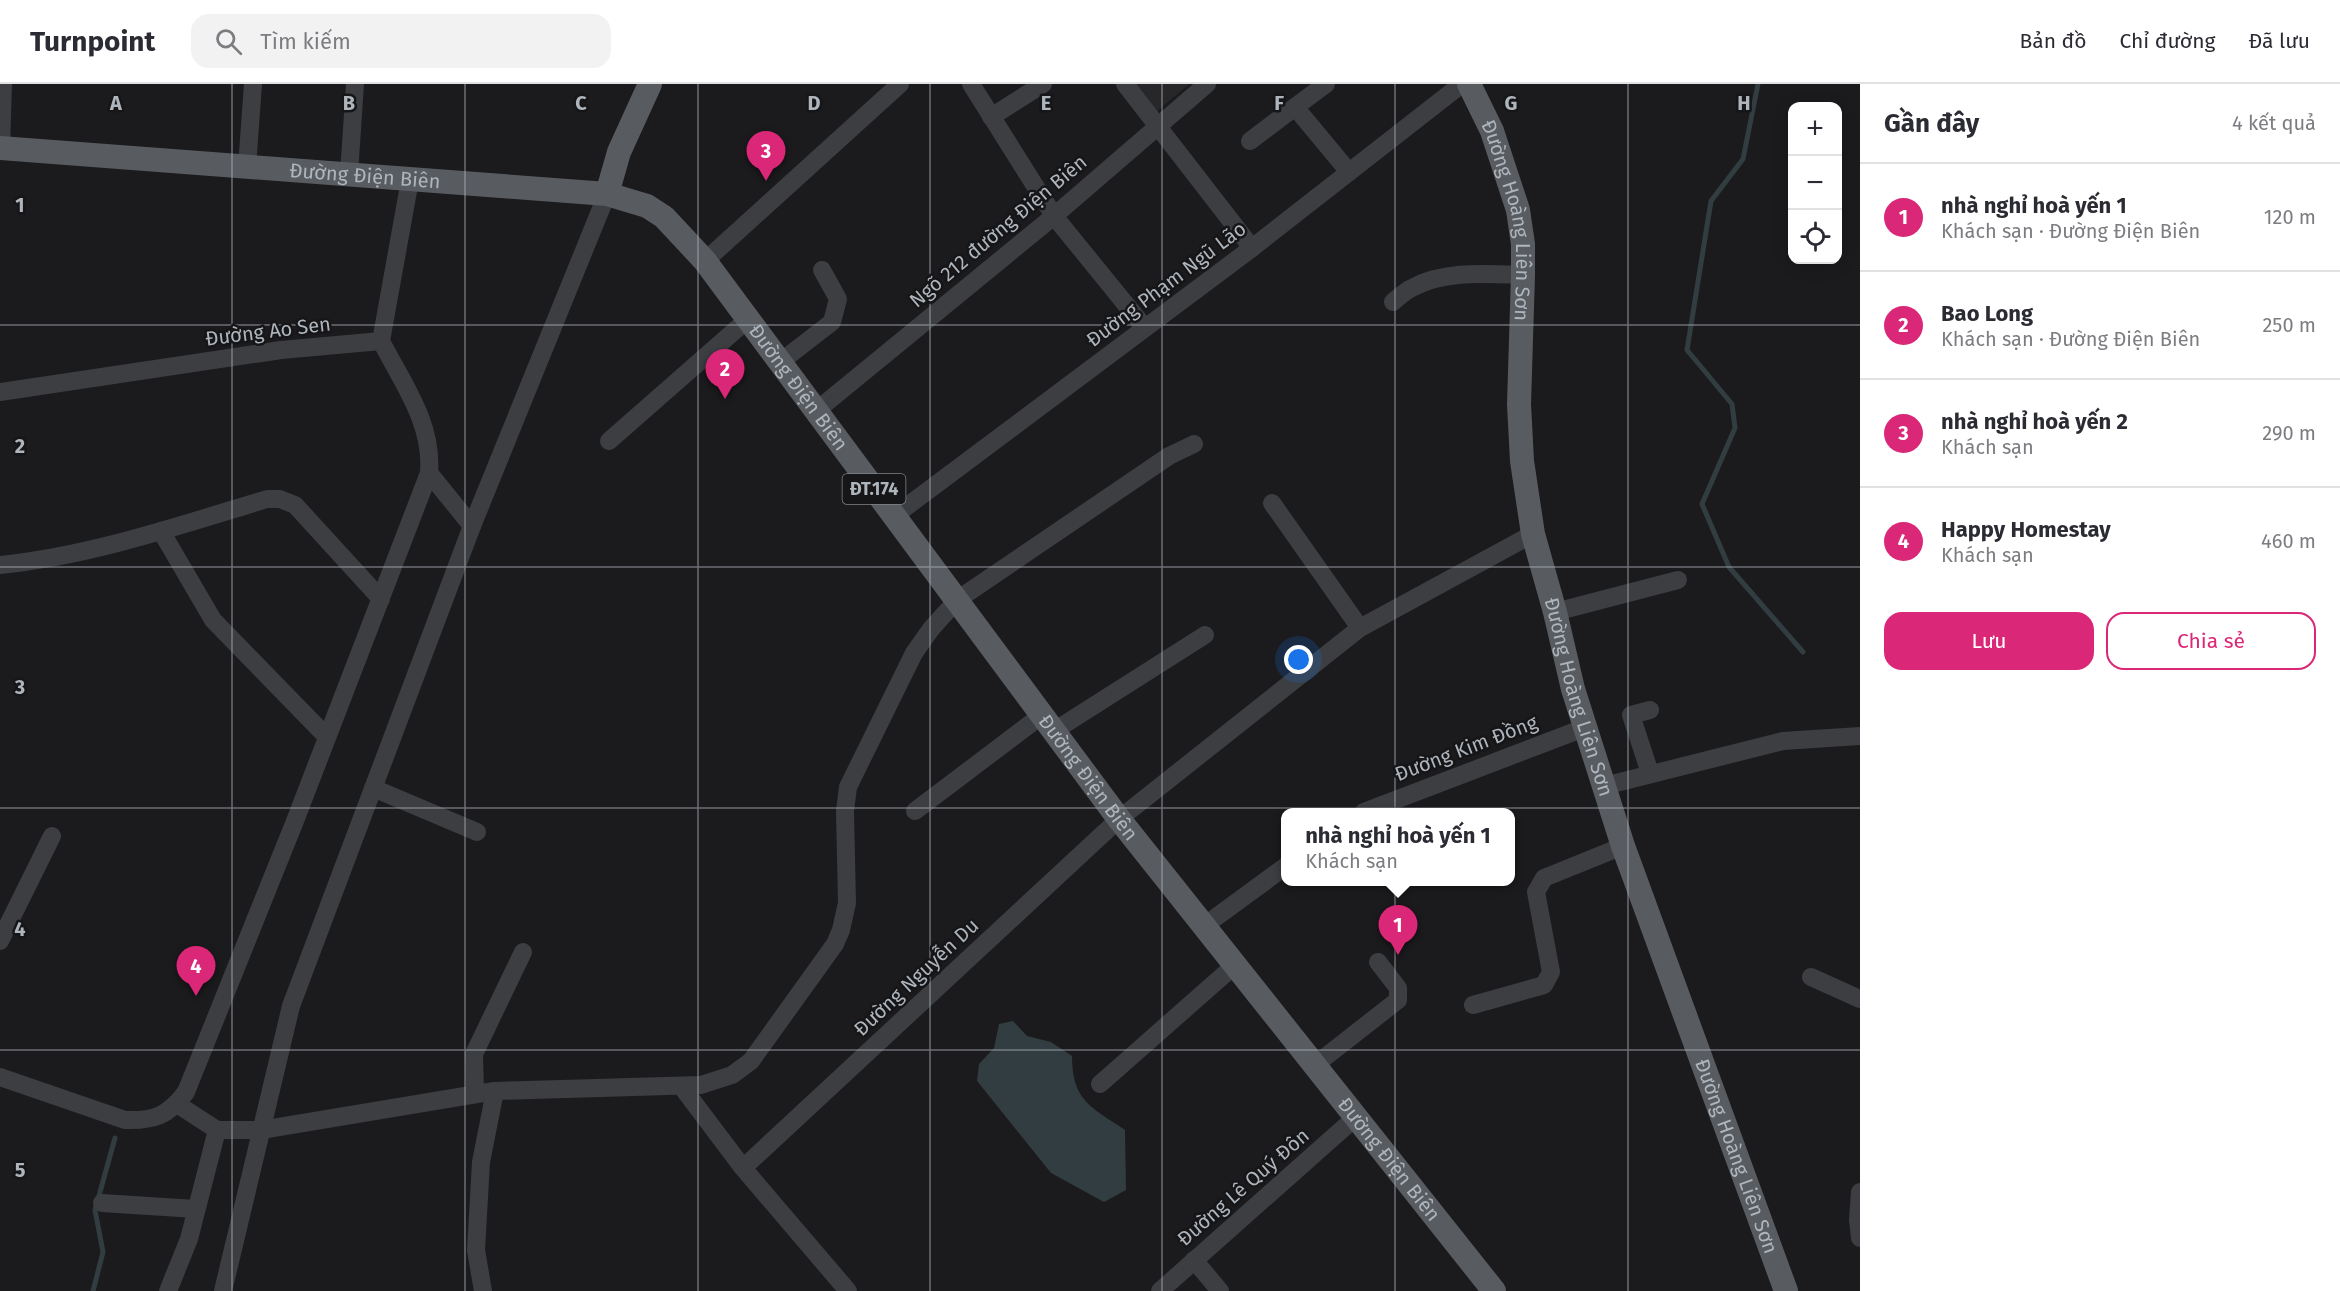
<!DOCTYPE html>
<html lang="vi">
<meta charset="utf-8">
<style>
:root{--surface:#fff;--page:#f2f2f3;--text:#2b2b33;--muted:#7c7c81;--line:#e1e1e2;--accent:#db2777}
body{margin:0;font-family:"Fira Sans",sans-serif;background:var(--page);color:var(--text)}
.controls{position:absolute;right:18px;top:18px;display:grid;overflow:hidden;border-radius:12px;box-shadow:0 3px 15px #0003}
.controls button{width:54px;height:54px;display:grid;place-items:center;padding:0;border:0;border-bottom:2px solid var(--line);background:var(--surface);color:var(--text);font:30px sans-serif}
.you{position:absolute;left:1299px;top:576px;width:21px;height:21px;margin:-15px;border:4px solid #fff;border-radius:50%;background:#1a73e8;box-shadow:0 0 0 9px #1a73e833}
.badge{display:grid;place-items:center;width:39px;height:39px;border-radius:50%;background:var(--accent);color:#fff;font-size:20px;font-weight:700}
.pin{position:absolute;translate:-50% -50px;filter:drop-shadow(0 2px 3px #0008)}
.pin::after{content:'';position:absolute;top:32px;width:21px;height:18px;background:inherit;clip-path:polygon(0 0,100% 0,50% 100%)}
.popup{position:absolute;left:1281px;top:724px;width:234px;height:78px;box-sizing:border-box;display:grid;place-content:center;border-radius:12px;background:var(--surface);filter:drop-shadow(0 2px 4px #0005);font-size:20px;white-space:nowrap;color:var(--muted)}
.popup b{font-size:22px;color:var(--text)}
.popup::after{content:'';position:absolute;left:50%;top:100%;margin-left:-12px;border:12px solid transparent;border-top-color:var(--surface)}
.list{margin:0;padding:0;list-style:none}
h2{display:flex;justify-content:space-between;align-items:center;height:78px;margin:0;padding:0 24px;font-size:26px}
h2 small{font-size:20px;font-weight:400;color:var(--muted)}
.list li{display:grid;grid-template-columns:39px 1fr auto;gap:18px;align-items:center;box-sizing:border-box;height:108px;padding:0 24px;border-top:2px solid var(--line)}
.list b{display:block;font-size:22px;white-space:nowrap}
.list p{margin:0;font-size:20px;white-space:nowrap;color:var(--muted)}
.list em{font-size:20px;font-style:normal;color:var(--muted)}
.actions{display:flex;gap:12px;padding:18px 24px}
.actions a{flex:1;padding:14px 0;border:2px solid var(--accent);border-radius:18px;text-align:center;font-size:21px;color:var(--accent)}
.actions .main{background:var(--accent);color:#fff}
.icon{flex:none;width:33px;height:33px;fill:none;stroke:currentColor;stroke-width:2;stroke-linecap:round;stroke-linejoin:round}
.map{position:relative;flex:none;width:1860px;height:1207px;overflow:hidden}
header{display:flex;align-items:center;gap:36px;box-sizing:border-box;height:84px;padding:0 30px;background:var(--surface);border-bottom:2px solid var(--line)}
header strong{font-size:28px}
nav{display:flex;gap:33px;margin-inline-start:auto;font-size:21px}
.search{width:420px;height:54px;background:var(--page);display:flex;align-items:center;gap:15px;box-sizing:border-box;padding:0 21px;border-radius:18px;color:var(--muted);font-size:22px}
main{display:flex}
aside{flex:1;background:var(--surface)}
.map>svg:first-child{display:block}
.built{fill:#27272a}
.water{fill:#313d41}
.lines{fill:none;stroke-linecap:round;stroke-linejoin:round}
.stream{stroke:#313d41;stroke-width:5}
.minor{stroke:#3c3e42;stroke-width:18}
.major{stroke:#585c61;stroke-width:24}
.grid{fill:none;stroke:#aeb5bc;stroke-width:1.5;stroke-opacity:0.55}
.labels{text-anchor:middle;stroke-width:5;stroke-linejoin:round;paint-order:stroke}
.shield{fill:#161618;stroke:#80858b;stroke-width:1.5}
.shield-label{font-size:18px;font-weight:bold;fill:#aeb5bc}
.street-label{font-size:20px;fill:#aeb5bc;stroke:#161618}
.grid-label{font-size:20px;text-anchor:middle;font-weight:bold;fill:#aeb5bc;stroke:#161618;stroke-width:5;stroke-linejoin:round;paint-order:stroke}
</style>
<header>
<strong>Turnpoint</strong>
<div class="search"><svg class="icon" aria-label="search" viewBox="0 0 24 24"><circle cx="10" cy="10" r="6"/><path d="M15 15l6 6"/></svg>Tìm kiếm</div>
<nav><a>Bản đồ</a><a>Chỉ đường</a><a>Đã lưu</a></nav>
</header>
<main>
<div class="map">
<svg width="1860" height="1207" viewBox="0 0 1860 1207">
<rect width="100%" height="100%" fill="#1b1b1d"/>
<polygon class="built" points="1128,0 1189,0 1154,30"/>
<path class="water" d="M1013,937l14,15 24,6 21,14c0,45 19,51 53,74l1,60 -22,12 -53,-29 -74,-92 2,-17 15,-16 5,-24z"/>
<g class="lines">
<g class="stream">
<polyline points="1758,0 1743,75 1711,117 1687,266 1732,320 1735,344 1702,420 1729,483 1803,568"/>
<polyline points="93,1207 103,1168 95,1126 115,1054"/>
</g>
<g class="minor">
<polyline points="971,0 1054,132 1145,244"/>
<polyline points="1125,0 1252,164"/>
<polyline points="1326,0 1295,23 1349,88"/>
<polyline points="991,33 1043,0"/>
<polyline points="1250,57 1295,23"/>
<polyline points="1,64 3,0"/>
<polyline points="247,83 253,0"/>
<polyline points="349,90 355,0"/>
<polyline points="705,177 900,0"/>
<path d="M1393,218c6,-5 12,-11 19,-14 32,-18 76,-14 111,-13"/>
<polyline points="779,279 832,238 838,215 822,186"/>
<polyline points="0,308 281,266 381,257 410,96"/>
<polyline points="816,327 1054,132 1207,0"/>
<polyline points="609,357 748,235"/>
<polyline points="429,389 472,442"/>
<polyline points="1272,419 1360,544"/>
<polyline points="894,432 1252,164 1462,0"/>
<polyline points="161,447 213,536 327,653"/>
<path d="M0,481c90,-9 181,-40 267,-66h13l15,6 86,94"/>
<polyline points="1555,528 1678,496"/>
<polyline points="1650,626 1631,631 1650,689"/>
<polyline points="1054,647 1205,551"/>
<polyline points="1604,702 1783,657 1860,652"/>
<polyline points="373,704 477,748"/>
<polyline points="915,727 1042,631"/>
<polyline points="1364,728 1584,644"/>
<polyline points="1204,842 1286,782"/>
<polyline points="0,857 52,752"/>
<polyline points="1811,893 1860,915"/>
<polyline points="1473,921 1544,901 1551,888 1536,808 1544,794 1623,762"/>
<polyline points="1315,981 1398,916 1398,904 1378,878"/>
<path d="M0,993l125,43c29,1 43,-4 61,-28l109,-271 134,-348c4,-50 -26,-89 -48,-132"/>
<polyline points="1100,1000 1235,881"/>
<polyline points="682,1003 743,1084 848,1207"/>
<polyline points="475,1010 474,970 523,868"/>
<polyline points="177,1020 217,1046 261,1046 495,1007 701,1001 732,991 751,977 835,860 841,846 847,819 845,727 848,703 914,569 931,545 957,516 1169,372 1194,360"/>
<polyline points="743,1084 1119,735 1360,544 1533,450"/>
<polyline points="1860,1108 1858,1136 1860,1154"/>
<polyline points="102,1119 196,1125"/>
<polyline points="1194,1176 1220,1207"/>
<polyline points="168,1207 189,1155 217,1046"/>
<polyline points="223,1207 291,922 472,442 607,110"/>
<polyline points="483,1207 476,1166 481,1078 495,1007"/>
<polyline points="1160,1207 1356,1033"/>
</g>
<g class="major">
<path id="s1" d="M1469,0l23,47 26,79 5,34v31l-4,129 3,57 11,73 22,78 18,77 50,157 163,445"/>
<path id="s2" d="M0,64l607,46 40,12 17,11 41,44 414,558 375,472"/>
<polyline points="607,110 619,68 650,0"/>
</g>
</g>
<path class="grid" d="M232,0v1207M465,0v1207M698,0v1207M930,0v1207M1162,0v1207M1395,0v1207M1628,0v1207M0,241h1860M0,483h1860M0,724h1860M0,966h1860"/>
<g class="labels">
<rect class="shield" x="842.5" y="390" width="63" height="30" rx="4.5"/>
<g class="shield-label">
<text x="874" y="411">ĐT.174</text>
</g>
<g class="street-label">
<text dy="7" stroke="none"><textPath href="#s2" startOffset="366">Đường Điện Biên</textPath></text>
<text dy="7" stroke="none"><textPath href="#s1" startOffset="144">Đường Hoàng Liên Sơn</textPath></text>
<text transform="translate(998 147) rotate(-40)" y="7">Ngõ 212 đường Điện Biên</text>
<text transform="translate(1166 200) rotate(-37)" y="7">Đường Phạm Ngũ Lão</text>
<text transform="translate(268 247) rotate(-7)" y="7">Đường Ao Sen</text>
<text dy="7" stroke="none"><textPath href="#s2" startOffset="888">Đường Điện Biên</textPath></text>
<text dy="7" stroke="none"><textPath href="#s1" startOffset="630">Đường Hoàng Liên Sơn</textPath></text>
<text transform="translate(1466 664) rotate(-21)" y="7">Đường Kim Đồng</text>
<text dy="7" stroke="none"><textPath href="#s2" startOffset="1374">Đường Điện Biên</textPath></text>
<text transform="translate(916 893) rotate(-43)" y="7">Đường Nguyễn Du</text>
<text dy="7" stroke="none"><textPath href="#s1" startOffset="1116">Đường Hoàng Liên Sơn</textPath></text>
<text dy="7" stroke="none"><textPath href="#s2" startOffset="1860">Đường Điện Biên</textPath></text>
<text transform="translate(1243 1103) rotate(-41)" y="7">Đường Lê Quý Đôn</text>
</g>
</g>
<g class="grid-label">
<text x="116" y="26">A</text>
<text x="349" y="26">B</text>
<text x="581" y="26">C</text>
<text x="814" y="26">D</text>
<text x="1046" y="26">E</text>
<text x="1279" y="26">F</text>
<text x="1511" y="26">G</text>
<text x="1744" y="26">H</text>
<text x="20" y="128">1</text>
<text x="20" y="369">2</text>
<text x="20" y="610">3</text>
<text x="20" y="852">4</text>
<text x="20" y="1093">5</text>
</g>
</svg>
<div class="controls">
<button>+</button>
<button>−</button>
<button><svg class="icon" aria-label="locate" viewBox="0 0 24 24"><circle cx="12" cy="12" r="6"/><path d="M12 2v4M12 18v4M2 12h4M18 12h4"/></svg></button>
</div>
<div class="you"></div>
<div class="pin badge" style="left:1398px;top:871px">1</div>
<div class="popup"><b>nhà nghỉ hoà yến 1</b>Khách sạn</div>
<div class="pin badge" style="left:725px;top:315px">2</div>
<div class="pin badge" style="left:766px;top:97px">3</div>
<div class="pin badge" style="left:196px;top:912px">4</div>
</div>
<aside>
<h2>Gần đây<small>4 kết quả</small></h2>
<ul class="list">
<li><span class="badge">1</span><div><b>nhà nghỉ hoà yến 1</b><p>Khách sạn · Đường Điện Biên</p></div><em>120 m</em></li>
<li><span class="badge">2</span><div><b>Bao Long</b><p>Khách sạn · Đường Điện Biên</p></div><em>250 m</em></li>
<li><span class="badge">3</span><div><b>nhà nghỉ hoà yến 2</b><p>Khách sạn</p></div><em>290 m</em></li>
<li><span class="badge">4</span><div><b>Happy Homestay</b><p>Khách sạn</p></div><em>460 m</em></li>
</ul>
<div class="actions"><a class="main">Lưu</a><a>Chia sẻ</a></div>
</aside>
</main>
